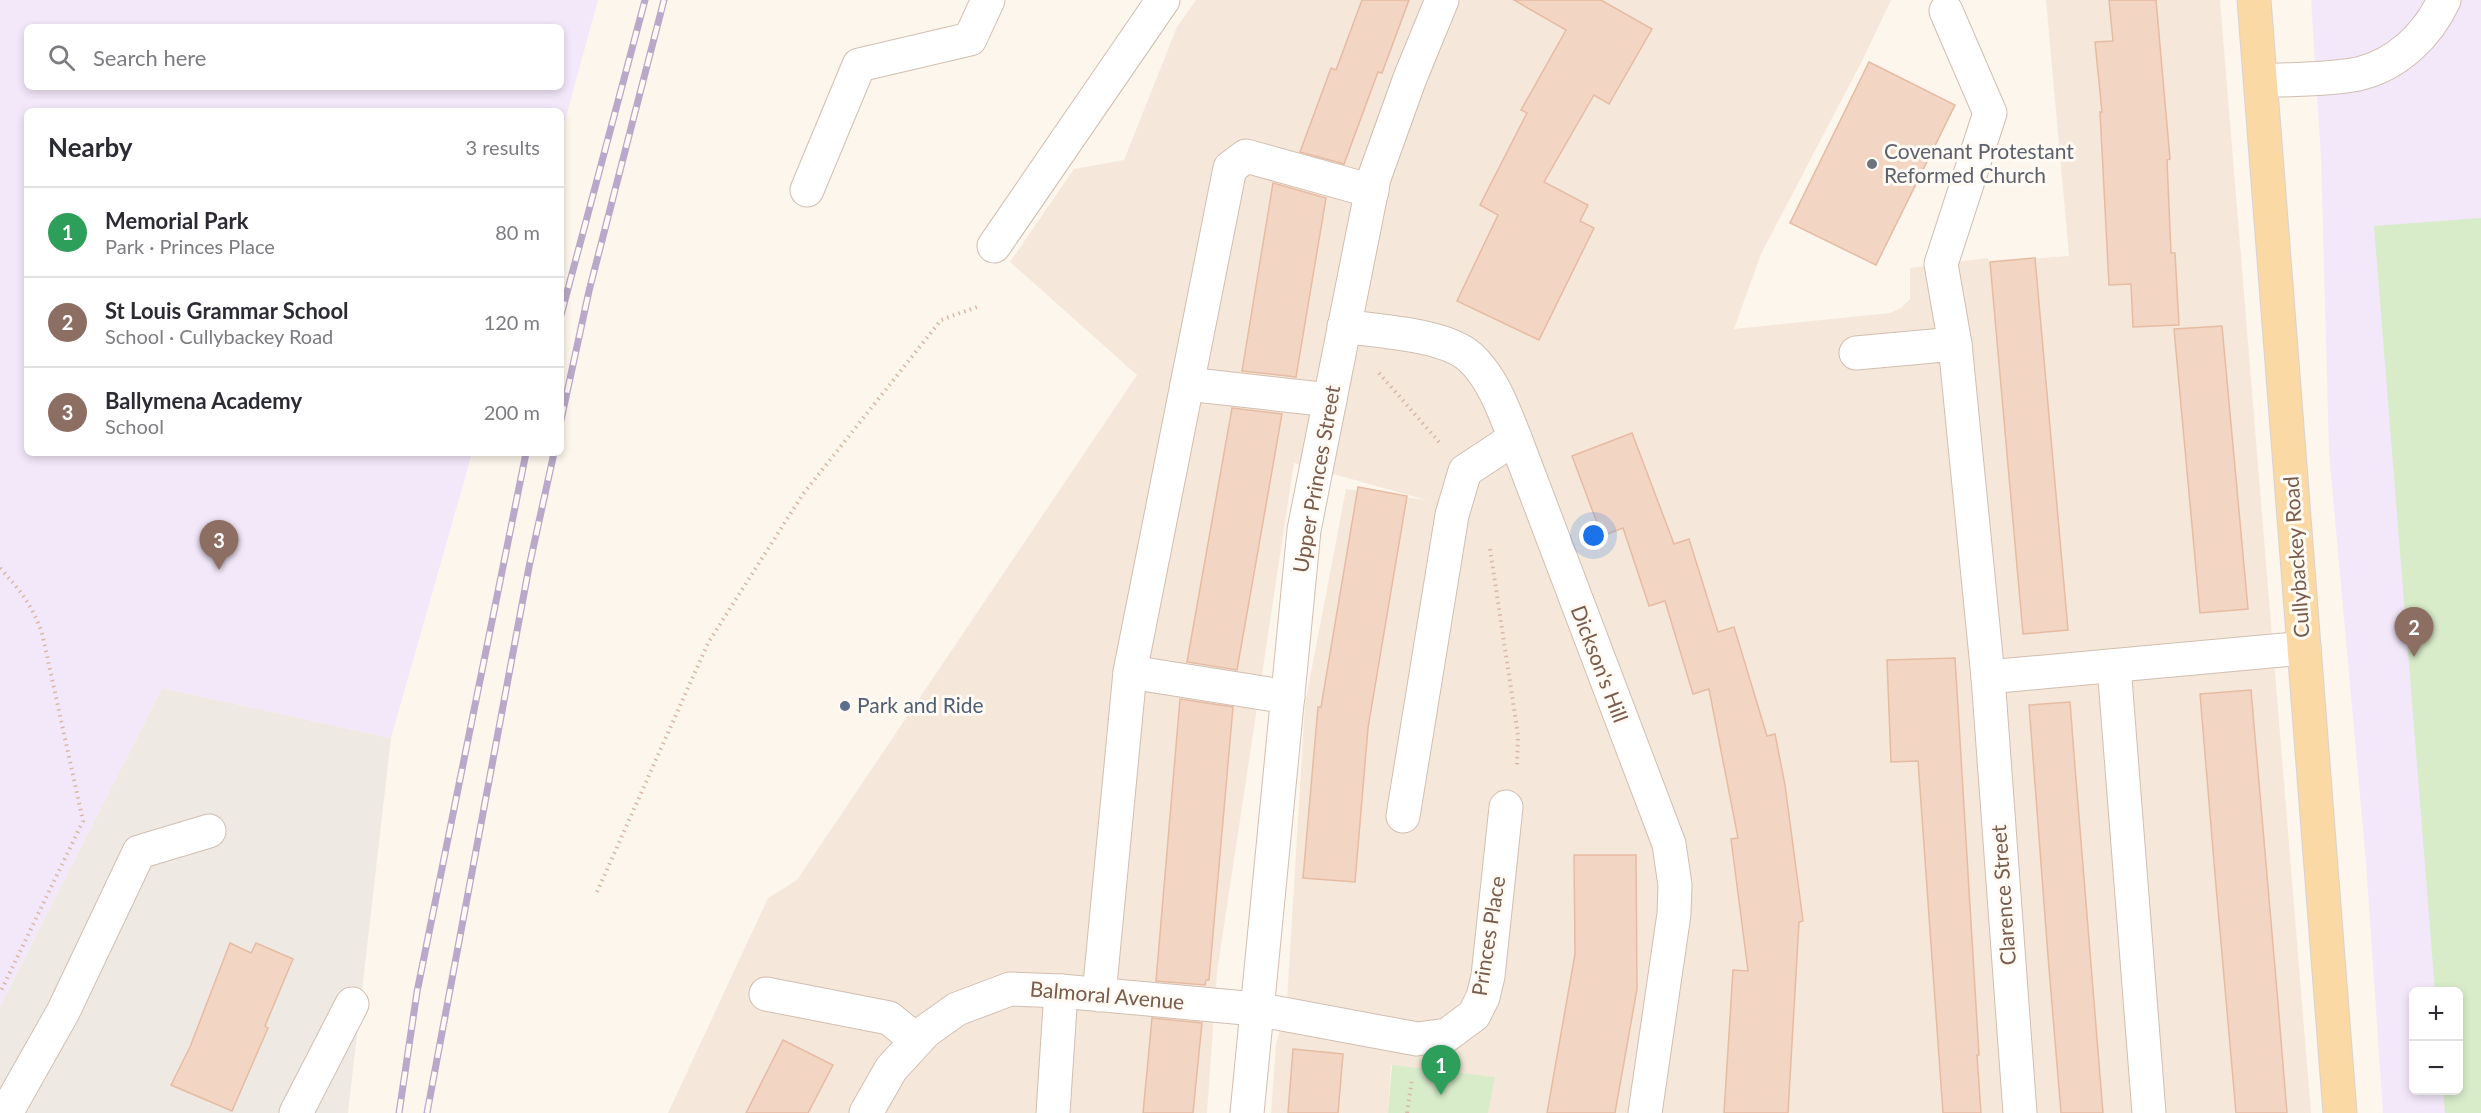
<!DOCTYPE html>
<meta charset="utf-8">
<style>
:root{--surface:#fff;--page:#f2f2f3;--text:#2b2b33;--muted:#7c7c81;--line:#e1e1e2;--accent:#b45309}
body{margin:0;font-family:Lato,sans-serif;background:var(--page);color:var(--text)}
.controls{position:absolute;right:18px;bottom:18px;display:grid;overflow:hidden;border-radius:9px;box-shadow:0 3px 9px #0003}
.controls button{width:54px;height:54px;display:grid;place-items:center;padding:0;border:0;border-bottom:2px solid var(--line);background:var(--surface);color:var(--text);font:30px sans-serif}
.you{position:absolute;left:1594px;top:536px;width:21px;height:21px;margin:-15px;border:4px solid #fff;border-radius:50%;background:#1a73e8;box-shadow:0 0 0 9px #1a73e833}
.badge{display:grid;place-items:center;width:39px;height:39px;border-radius:50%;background:var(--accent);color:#fff;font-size:20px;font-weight:700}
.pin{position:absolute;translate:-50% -50px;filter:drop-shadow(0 2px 3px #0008)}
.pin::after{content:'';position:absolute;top:32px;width:21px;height:18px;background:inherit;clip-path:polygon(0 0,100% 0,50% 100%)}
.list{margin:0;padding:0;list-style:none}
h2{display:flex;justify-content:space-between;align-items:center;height:78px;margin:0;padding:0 24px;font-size:26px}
h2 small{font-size:20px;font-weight:400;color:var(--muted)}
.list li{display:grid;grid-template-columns:39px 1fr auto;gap:18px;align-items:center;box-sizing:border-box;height:90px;padding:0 24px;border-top:2px solid var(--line)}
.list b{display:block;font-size:22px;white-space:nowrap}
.list p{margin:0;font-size:20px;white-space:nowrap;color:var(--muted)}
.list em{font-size:20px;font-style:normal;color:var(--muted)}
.icon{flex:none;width:33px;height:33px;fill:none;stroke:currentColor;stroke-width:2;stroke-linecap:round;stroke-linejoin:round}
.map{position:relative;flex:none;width:2481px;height:1113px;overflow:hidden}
.search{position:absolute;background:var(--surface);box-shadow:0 3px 9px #0003;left:24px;top:24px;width:540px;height:66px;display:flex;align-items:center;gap:15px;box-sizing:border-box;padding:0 21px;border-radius:9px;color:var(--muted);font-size:22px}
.panel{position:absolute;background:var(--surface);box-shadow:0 3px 9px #0003;left:24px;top:108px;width:540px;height:348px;border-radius:9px}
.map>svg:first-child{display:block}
.residential{fill:#f5e8da}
.industrial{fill:#efe9e4}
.education{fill:#f3e8fa;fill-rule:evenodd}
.green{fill:#d8ecc9}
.building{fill:#f3d5c3;stroke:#e6bba3;stroke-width:1.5}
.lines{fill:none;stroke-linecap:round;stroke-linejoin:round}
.minor-casing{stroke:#d1beb0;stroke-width:35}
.major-casing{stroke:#dad1cd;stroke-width:35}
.path{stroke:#d9b8a5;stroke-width:4;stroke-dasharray:1.5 4.5;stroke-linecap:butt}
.minor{stroke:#fff;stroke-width:33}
.major{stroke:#fbd9a5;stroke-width:33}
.rail-casing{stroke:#b9a8c9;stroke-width:7}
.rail{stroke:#fffaf3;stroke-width:4.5;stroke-dasharray:14;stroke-linecap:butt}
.worship-dot{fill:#6b7280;stroke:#fffaf3;stroke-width:2}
.service-dot{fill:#5c6f8a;stroke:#fffaf3;stroke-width:2}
.labels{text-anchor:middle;stroke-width:6;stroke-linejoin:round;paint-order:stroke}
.worship-label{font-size:21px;fill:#5b616d;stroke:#fffaf3;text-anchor:start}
.street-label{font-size:21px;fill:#7a5c4d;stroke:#fffaf3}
.service-label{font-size:21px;fill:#4e5e75;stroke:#fffaf3;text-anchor:start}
</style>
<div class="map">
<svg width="2481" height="1113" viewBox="0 0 2481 1113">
<rect width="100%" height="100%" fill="#fdf6ec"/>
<polygon class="residential" points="1196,0 1891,0 1863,59 1761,254 1734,329 1890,313 1901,308 1910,299 1910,268 1987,258 1990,262 2069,256 2046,0 2220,0 2311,1113 1487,1113 1391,1065 1388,1113 1271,1113 1276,1045 1287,1001 1305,704 1346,489 1426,500 1294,463 1217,972 1207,1113 668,1113 768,898 797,880 1137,375 1010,262 1074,169 1124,160 1177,27"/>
<polygon class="industrial" points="162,688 391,738 348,1113 0,1113 0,1006"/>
<g class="education">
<path d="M0,0h598l-37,135v-24h-534v342h445l-81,285 -229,-50 -162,318zM27,27h534v60h-534z"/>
<path d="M2311,0h170v1113h-98l-17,-251 -37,-410 -8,-295zM2414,992h44v98h-44z"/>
</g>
<g class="green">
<polygon points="2481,218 2481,1113 2445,1113 2443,1091 2458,1090 2458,992 2435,991 2374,226"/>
<polygon points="1392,1065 1495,1077 1488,1113 1388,1113"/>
</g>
<g class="building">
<polygon points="1362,0 1409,0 1382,73 1378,72 1344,164 1300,152 1327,79 1331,68 1336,70"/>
<polygon points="1514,0 1601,0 1652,29 1609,104 1594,95 1544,182 1588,205 1580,221 1594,228 1539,340 1457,301 1498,215 1480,205 1527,113 1521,110 1566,30"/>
<polygon points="2109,0 2156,0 2170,159 2167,160 2171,253 2175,253 2179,325 2133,327 2131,284 2109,285 2100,112 2102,112 2095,42 2113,41"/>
<polygon points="1869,62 1955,105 1876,265 1790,223"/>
<polygon points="1273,183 1326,198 1296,377 1242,371"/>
<polygon points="2035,258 2068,630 2023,634 1990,262"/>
<polygon points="2222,326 2248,609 2200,613 2174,329"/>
<polygon points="1232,408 1282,414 1237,670 1187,662"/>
<polygon points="1632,433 1674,544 1689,539 1718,632 1734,627 1767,736 1775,734 1785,785 1803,921 1799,922 1788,1113 1724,1113 1733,970 1748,971 1731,839 1738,838 1709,689 1693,694 1665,601 1649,606 1623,528 1602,536 1572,456"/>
<polygon points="1358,487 1407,496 1368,728 1355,882 1303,878 1318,707 1321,707"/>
<polygon points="1955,658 1979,1055 1977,1055 1981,1113 1943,1113 1918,761 1891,762 1887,660"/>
<polygon points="2251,690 2277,991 2287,1113 2236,1113 2216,886 2200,694"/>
<polygon points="1180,699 1233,707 1209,980 1206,980 1205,985 1156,981"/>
<polygon points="2070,702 2075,767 2103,1113 2061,1113 2048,956 2029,705"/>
<polygon points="1574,855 1636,855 1637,989 1615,1113 1547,1113 1575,954"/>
<polygon points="230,943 251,953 256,943 293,959 265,1026 268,1028 232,1111 171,1085 190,1047"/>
<polygon points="1152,1018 1202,1023 1193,1113 1143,1113"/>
<polygon points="783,1040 833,1065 808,1113 746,1113"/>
<polygon points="1293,1049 1343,1054 1338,1113 1288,1113"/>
</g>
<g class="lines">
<g class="minor-casing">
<g id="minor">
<polyline points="1946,11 1990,113 1941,264 1955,344"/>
<path d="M2261,81c31,-2 67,-1 97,-7 39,-9 70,-39 86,-74"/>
<polyline points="807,190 859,65 970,39 988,0"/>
<polyline points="994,246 1163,0"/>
<path d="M1344,326c36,6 100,8 126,31 23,21 34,54 45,81l154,406 6,41 -1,29 -29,199"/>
<polyline points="1856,353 1955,344 1988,677"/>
<polyline points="1187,384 1330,400"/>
<polyline points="2114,666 2149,1113"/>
<polyline points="1130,672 1288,697"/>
<polyline points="1403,816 1452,515 1465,471 1515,438"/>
<polyline points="766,994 889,1018 916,1040"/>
<polyline points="1099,995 1130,672 1230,168 1246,156 1372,191"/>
<polyline points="6,1113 63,1012 139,852 209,831"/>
<polyline points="296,1113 352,1004"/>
<polyline points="866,1113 891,1069 926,1031 957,1009 1010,989 1061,991 1256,1009 1417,1039 1447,1035 1474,1015 1483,997 1488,976 1506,807"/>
<polyline points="1053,1113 1061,991"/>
<polyline points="1247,1113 1304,530 1374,178 1410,78 1442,0"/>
<polyline points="2020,1113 1988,677 2304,648"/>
</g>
</g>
<g class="major-casing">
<polyline id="major" points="2254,0 2340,1113"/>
</g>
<g class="path">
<polyline points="1379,373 1439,442"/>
<polyline points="1490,549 1518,735 1517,767"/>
<path d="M0,568c20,22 32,37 42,65l41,188 -83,172"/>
<polyline points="597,892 708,643 803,494 941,320 977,307"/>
<polyline points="1407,1113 1412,1079"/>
</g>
<use href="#minor" class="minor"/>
<use href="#major" class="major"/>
<g class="rail-casing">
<g id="rail">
<polyline points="561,315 645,0"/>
<polyline points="561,420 589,291 664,0"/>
<polyline points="399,1113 417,992 526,453"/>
<polyline points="427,1113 529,567 554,453"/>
</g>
</g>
<use href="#rail" class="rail"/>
</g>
<circle class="worship-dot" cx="1872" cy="164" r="6"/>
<circle class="service-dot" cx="845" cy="706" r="6"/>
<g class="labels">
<g class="worship-label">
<text x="1884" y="159">Covenant Protestant<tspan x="1884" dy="24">Reformed Church</tspan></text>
</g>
<g class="street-label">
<text transform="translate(1317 479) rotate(-80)" y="7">Upper Princes Street</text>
<text transform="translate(2297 557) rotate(-94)" y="7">Cullybackey Road</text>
<text transform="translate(1599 664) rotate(69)" y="7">Dickson's Hill</text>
<text transform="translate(2004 895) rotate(-94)" y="7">Clarence Street</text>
<text transform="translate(1489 936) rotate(-81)" y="7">Princes Place</text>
<text transform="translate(1107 996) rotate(5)" y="7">Balmoral Avenue</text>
</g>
<g class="service-label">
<text x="857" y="713">Park and Ride</text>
</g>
</g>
</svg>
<div class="controls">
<button>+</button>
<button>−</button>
</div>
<div class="you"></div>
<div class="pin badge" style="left:1441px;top:1095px;background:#2e9e5b">1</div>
<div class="pin badge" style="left:2414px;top:657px;background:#8d6e63">2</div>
<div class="pin badge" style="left:219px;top:570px;background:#8d6e63">3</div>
<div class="search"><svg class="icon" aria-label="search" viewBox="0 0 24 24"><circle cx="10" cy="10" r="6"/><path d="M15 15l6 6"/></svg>Search here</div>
<section class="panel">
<h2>Nearby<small>3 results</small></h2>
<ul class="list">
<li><span class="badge" style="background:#2e9e5b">1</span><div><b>Memorial Park</b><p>Park · Princes Place</p></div><em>80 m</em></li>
<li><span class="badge" style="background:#8d6e63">2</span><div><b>St Louis Grammar School</b><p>School · Cullybackey Road</p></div><em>120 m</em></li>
<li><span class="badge" style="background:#8d6e63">3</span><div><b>Ballymena Academy</b><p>School</p></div><em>200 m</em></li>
</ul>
</section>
</div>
